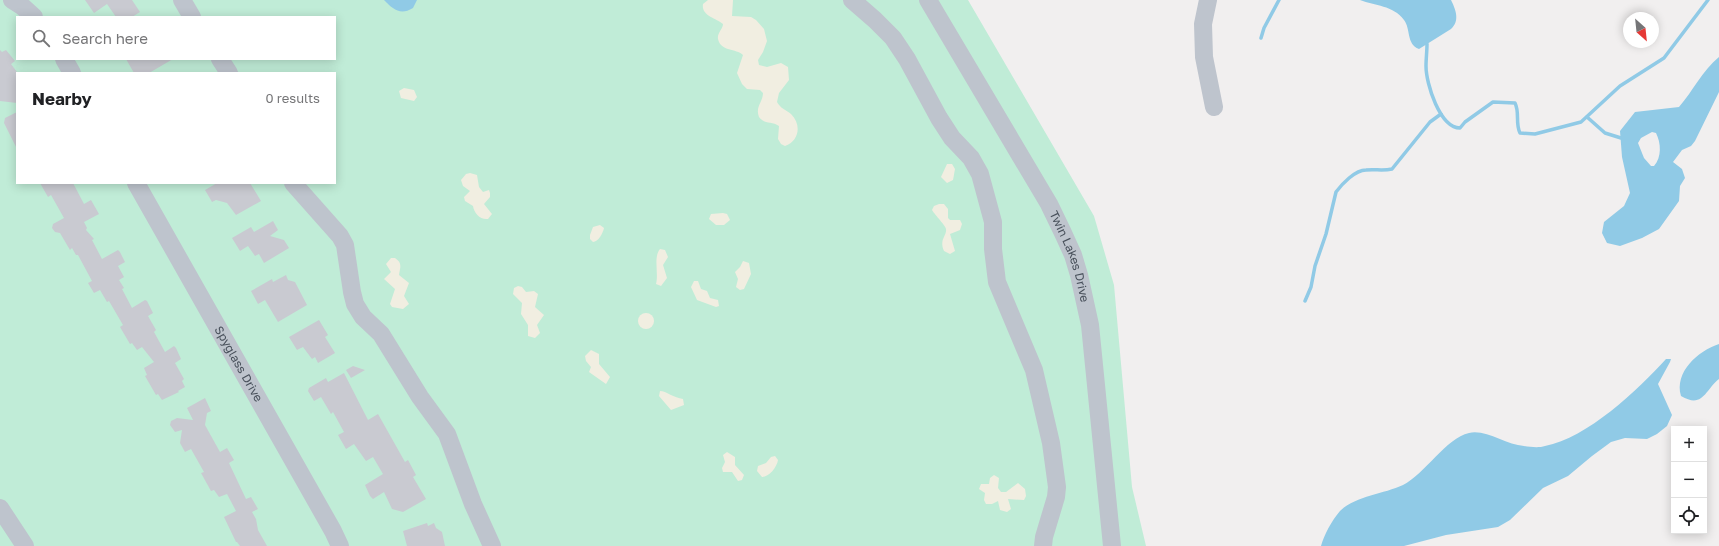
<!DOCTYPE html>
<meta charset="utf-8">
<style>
:root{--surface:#fff;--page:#f6f6f6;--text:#202124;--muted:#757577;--line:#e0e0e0}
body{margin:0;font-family:"Golos Text",sans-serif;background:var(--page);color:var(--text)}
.controls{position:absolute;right:12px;bottom:12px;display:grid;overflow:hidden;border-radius:0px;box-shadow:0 2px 10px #0003}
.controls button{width:36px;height:36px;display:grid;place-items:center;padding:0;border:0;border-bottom:1px solid var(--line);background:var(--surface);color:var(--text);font:20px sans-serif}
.compass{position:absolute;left:1623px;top:12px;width:36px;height:36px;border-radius:50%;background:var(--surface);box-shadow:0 2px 10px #0003;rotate:153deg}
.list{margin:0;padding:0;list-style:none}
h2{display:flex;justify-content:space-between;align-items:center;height:52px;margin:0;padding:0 16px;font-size:17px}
h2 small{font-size:13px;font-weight:400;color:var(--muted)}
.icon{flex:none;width:22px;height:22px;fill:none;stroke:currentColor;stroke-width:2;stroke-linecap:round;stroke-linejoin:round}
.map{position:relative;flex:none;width:1719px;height:546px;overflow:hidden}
.search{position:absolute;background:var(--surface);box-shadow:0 2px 10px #0003;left:16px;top:16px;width:320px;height:44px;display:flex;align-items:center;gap:10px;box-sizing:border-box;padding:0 14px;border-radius:0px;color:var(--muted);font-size:15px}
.panel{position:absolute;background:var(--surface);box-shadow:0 2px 10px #0003;left:16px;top:72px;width:320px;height:112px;border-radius:0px}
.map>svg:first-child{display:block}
.green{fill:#c0ecd7;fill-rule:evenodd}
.sand{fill:#f1eee1}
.water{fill:#90cae6;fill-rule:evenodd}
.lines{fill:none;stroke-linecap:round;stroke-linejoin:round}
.stream{stroke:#90cae6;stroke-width:3.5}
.building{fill:#c9cad1}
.minor{stroke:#bec4cd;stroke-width:18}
.labels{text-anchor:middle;stroke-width:3.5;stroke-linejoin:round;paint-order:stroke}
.street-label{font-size:12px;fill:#48505b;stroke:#fff}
</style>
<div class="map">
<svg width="1719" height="546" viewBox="0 0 1719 546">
<rect width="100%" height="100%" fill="#f1efef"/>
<path class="green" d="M0,0h968l126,216 20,69 18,202 14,59h-1146zM17,17h318v42h-318zM17,73h318v110h-318z"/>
<g class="sand">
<path d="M708,0h25l-1,16 19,1 5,3 8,9 3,12 -4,11 -5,8 1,5 8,2 14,-4 7,4 1,13 -10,13 -2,9c3,6 9,8 14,12 11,11 8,27 -6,32l-4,-2 -3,-5 1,-13c-7,-5 -14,-1 -20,-9 -4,-10 4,-15 4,-24l-3,-3 -13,-1 -5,-5 -5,-11 6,-18c-7,-7 -22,-3 -25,-16 -1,-6 5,-10 5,-15 -7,-6 -22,-8 -20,-20z"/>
<polygon points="404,88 414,90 417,97 414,101 401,98 399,91"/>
<polygon points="947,164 952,164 955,169 953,180 947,183 941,177"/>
<path d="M470,173l7,2 2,12 4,5 6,-2 1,3v4l-6,7 8,10 -4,5c-8,1 -14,-6 -15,-13l-8,-5 -1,-4 6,-6 -7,-5 -2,-6 5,-6z"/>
<path d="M939,204h5l4,5v9l2,2h10l2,4 -2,6 -10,4 5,17 -5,3 -6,-3c-5,-12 3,-15 2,-22 0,-3 -11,-14 -14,-19l2,-4z"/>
<polygon points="723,213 727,214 730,220 724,225 716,225 709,219 711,214"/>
<path d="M600,225l4,3c-1,5 -6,14 -11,14l-3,-3v-4l3,-8z"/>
<path d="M660,249l5,1 3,7 -5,8 4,13 -6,8 -5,-2c3,-11 -3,-26 4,-35z"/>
<path d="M391,258h4c8,5 5,10 4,17l10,8 -5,13 5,8 -6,5 -11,-2 -2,-3 5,-15 -11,-10 7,-7 -5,-8z"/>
<polygon points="743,261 749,263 751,274 744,289 740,290 736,287 738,279 735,272 740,267"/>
<polygon points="694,281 698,281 701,289 707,291 710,298 718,300 719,306 716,307 697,300 691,287"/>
<polygon points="518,286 522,287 526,292 534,291 538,294 535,307 544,315 537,325 540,333 535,338 528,336 528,325 521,314 522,303 513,294 514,288"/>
<circle cx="646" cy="321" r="8"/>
<polygon points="591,350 599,354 599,364 610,377 606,384 589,372 591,367 586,361 585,356"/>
<path d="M660,391c6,0 14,7 23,8l1,6 -13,5 -12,-14z"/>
<polygon points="727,452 735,457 735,465 744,475 742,480 738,481 732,472 723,472 722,468 725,462 723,455"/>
<path d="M775,456l3,4c-1,7 -9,17 -16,17l-5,-6 1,-5 8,-3 5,-6z"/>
<polygon points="994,475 999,478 998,488 1001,492 1006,492 1018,483 1025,489 1026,496 1024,500 1008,499 1011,509 1007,512 1000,510 998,501 992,504 986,504 984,500 985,493 979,489 981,484 989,484 990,478"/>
</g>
<g class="water">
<path d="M384,0h33l-4,8c-13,8 -20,1 -29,-8z"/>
<path d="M1360,0h91c5,10 9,21 0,29l-32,20c-13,-5 -8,-20 -15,-29 -11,-15 -29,-14 -44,-20z"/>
<path d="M1719,57v35l-24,49 -4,5 -9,4 -9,12 9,7 3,9 -5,8 -1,15 -20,28 -17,9 -22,8 -13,-3 -5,-10 2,-11 20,-16 6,-13 -8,-36 -2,-26 15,-19 44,-5c14,-16 23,-36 40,-50zM1652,132l4,1c5,10 6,24 -2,33h-3l-7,-8 -6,-15 3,-5z"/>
<path d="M1719,344v35c-14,11 -16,30 -38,17 -7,-24 17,-45 38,-52z"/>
<path d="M1666,359h5l-1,3 -12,22 14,31 -5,11 -10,8 -10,5 -22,-1 -14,4 -19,14 -24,20 -25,12 -33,32 -12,7 -52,8 -42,11h-83c3,-11 11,-26 19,-35 15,-15 44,-17 63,-26 22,-11 43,-47 66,-52 17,-4 37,12 55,13 7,1 15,2 21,0 42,-8 93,-56 121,-87z"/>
</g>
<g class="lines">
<g class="stream">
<polyline points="1261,38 1264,28 1279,0"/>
<path d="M1427,44c0,7 -1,15 -1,22 0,18 14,62 34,62l5,-6 28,-20 22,1c5,10 0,20 5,30l15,1 46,-12 39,-36 44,-28 44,-58"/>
<polyline points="1587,117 1605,133 1621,138"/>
<path d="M1305,301l6,-14 4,-21 11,-32 10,-42c6,-8 19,-22 30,-22 9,-1 17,1 26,-1l38,-47 11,-8"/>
</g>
</g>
<g class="building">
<polygon points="85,0 132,0 140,12 132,17 116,17 107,4 94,13"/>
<polygon points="0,50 2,52 6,50 15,61 11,64 17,72 17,103 0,101"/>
<polygon points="126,59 173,59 149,73 134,73"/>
<polygon points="17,112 17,149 4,123 5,118"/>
<polygon points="40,183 73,183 84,204 91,200 99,214 84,222 87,228 86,230 94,239 92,240 102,259 118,250 120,252 125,262 118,266 124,277 119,280 124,288 122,289 132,308 145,300 147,301 153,313 148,316 156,330 154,332 165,352 174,346 176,348 181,359 175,363 184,379 182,381 185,387 178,391 179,392 162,400 158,394 156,395 145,376 147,375 144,368 154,362 142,347 137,350 132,343 130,344 120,327 123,325 109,301 107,302 100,290 94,293 88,283 92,281 78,255 76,255 72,248 70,250 60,233 55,232 52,228 53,224 64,218 51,195 48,197"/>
<polygon points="217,183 250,183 261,201 236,215 227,203 216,200 212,202 205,190"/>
<polygon points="273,221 278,230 270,236 284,240 289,248 264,263 259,254 255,256 248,246 240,251 232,238 251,227 254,232"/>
<polygon points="286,275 288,280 295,282 307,305 278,322 265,300 258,304 251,291 272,279 273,282"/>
<polygon points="319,320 328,335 325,337 335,353 318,363 315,357 312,359 303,347 297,350 289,337"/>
<polygon points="353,366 365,370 351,378 346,370"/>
<polygon points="344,373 368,420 378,414 405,462 408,460 416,475 413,477 426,499 403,512 392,509 384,492 373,499 370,496 365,485 383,474 373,457 366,461 354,444 346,449 338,435 344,432 333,412 331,414 321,397 314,401 308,391 309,388 326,378 328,382"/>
<polygon points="205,398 211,411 207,413 205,425 220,452 227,448 234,460 229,463 246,499 251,497 258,509 252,512 256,519 258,530 267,546 240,546 237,542 236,542 224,517 236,511 227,494 219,497 214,490 211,491 201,473 204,472 191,449 185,452 180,443 182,430 175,432 170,425 171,421 177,418 193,420 187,408"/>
<polygon points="427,523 428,526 434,523 436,528 442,532 445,546 407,546 403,531"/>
</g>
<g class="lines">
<g class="minor">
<polyline points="12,0 23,7 34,17"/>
<polyline points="182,0 192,17"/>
<polyline points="852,0 875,20 893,38 907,59 939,118 952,138 971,158 980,174 993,222 993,249 997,282 1034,370 1051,443 1057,487 1056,497 1044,537 1043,546"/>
<path id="s1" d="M928,0l121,204 14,29 10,22 6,20 11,50 22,221"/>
<polyline points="1208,0 1203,24 1204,57 1214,107"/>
<polyline points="64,59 72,73"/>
<polyline points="220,59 229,73"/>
<path id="s2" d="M136,183l197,348 7,15"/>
<polyline points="293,183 340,236 345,245 352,292 355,304 363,317 381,334 420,397 447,434 473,504 492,546"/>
<polyline points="0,508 25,546"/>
</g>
</g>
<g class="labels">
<g class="street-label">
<text dy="4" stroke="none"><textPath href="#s1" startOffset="294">Twin Lakes Drive</textPath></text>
<text dy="4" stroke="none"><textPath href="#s2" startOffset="208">Spyglass Drive</textPath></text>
</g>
</g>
</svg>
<div class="controls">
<button>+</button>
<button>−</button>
<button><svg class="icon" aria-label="locate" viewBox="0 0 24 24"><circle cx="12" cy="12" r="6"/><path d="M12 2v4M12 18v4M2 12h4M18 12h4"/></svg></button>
</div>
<svg class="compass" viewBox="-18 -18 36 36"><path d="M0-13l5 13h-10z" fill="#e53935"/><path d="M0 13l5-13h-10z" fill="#757577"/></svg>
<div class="search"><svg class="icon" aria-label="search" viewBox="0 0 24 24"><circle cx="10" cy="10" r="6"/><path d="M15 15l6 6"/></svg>Search here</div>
<section class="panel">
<h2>Nearby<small>0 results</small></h2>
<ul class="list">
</ul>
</section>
</div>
